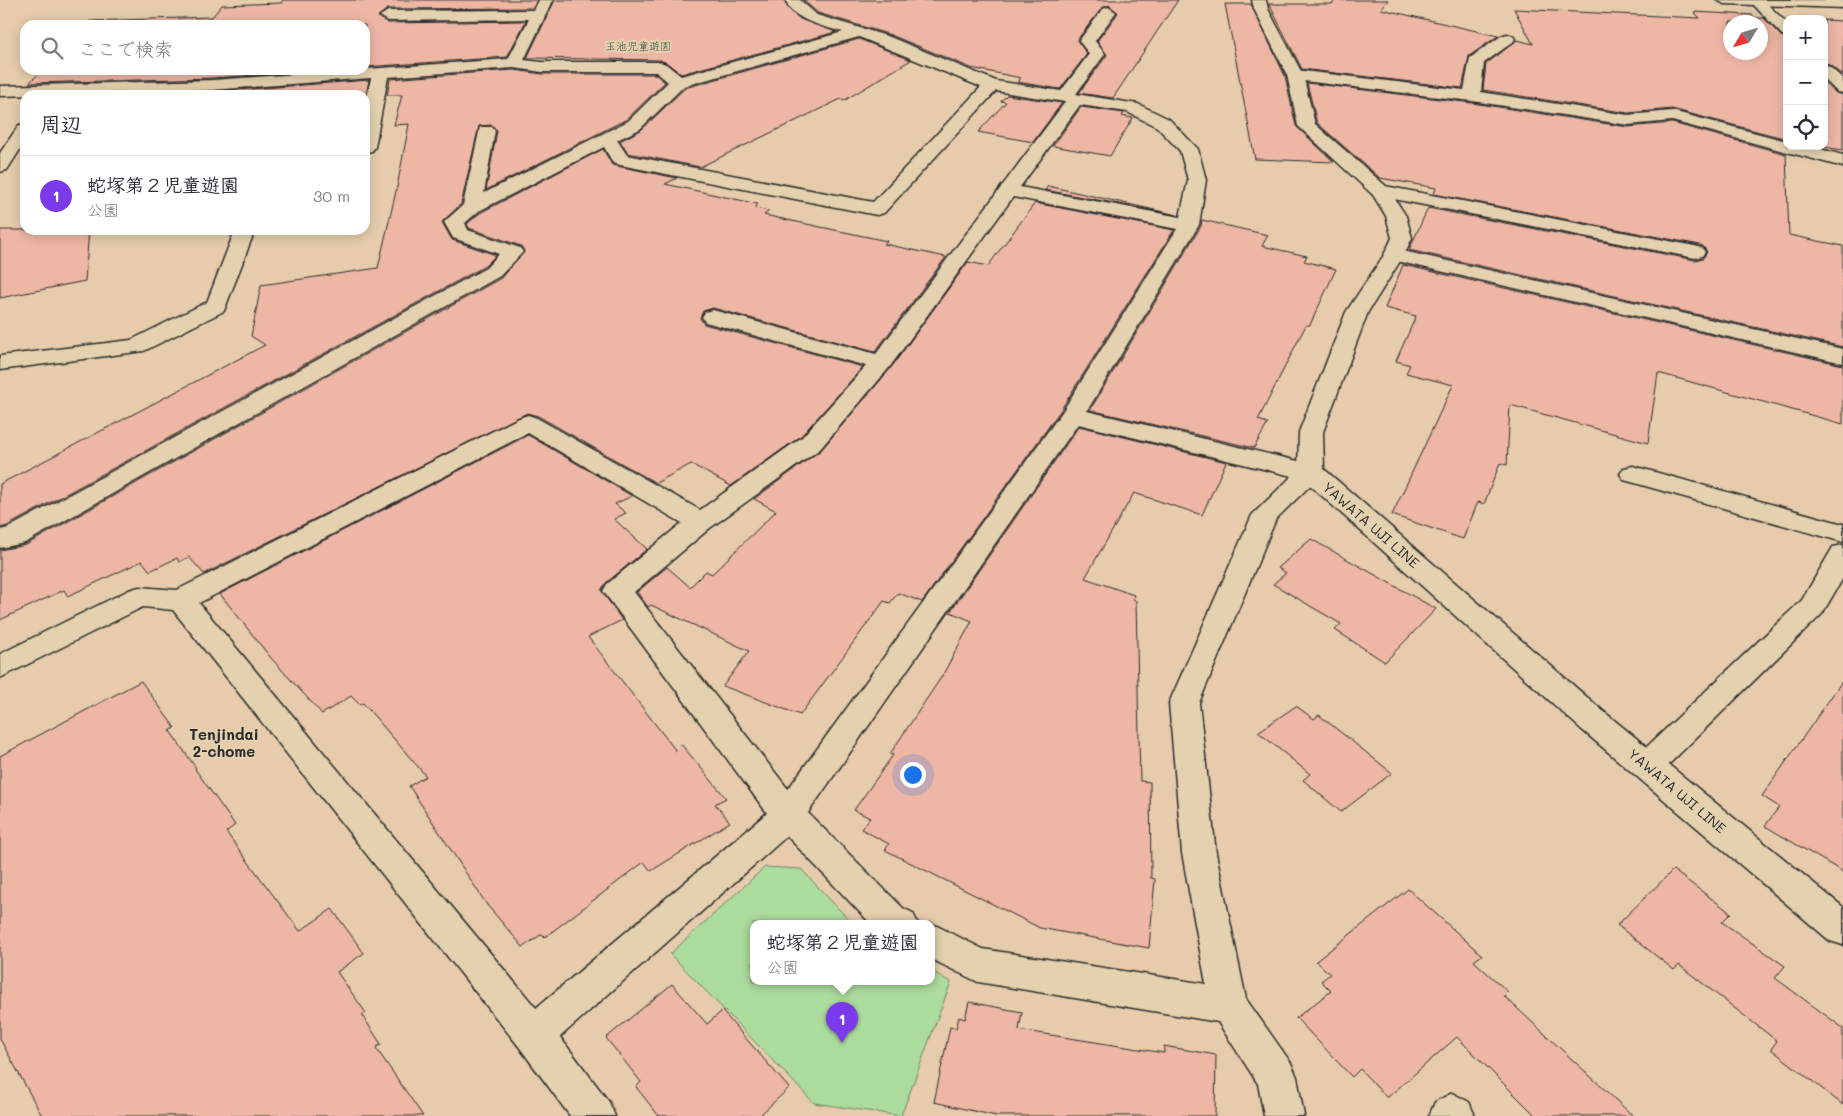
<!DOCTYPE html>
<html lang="ja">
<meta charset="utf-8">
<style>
:root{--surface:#fff;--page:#f2f2f3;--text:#2b2b33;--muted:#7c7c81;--line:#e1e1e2;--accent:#7c3aed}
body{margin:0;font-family:Mali,"Klee One",sans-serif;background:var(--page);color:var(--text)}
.controls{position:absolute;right:15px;top:15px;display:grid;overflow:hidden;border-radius:10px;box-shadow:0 2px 12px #0003}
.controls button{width:45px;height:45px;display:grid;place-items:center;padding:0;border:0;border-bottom:1px solid var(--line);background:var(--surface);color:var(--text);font:25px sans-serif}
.compass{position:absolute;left:1723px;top:15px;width:45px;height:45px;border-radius:50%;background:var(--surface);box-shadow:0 2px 12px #0003;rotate:232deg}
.you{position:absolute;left:912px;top:774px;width:18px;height:18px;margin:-12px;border:4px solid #fff;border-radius:50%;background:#1a73e8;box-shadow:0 0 0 8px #1a73e833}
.badge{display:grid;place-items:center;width:32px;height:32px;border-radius:50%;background:var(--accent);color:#fff;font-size:16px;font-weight:700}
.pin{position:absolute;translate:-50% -41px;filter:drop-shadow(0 1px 2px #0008)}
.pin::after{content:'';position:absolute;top:26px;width:18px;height:15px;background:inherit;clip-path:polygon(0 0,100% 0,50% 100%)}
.popup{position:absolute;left:750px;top:920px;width:185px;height:65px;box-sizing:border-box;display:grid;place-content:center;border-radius:10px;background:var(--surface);filter:drop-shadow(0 1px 4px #0005);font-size:16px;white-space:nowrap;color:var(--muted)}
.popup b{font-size:19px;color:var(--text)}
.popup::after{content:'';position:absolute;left:50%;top:100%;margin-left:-10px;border:10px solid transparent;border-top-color:var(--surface)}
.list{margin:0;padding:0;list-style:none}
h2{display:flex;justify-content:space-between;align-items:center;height:65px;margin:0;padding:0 20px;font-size:21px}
h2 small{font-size:16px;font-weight:400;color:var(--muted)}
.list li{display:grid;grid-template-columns:32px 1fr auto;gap:15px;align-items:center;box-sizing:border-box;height:80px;padding:0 20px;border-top:1px solid var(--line)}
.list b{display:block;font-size:19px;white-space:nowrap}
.list p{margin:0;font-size:16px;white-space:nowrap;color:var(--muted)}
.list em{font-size:16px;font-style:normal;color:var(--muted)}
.icon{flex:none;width:28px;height:28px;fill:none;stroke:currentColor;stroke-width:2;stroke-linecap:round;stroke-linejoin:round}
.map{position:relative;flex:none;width:1843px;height:1116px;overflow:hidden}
.search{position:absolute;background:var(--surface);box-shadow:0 2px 12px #0003;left:20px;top:20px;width:350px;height:55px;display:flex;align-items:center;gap:12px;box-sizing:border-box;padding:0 18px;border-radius:15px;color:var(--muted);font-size:19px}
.panel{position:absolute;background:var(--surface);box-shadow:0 2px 12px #0003;left:20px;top:90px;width:350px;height:145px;border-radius:15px}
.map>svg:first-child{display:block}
.green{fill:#acdc9d;stroke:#6c8464}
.building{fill:#eeb6a4;stroke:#2b2b2b;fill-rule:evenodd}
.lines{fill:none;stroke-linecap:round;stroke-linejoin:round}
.minor-casing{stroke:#2b2b2b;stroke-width:3}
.primary-casing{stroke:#2b2b2b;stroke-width:3}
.minor{fill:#e4d1af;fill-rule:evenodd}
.primary{fill:#e4d1af;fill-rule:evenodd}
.labels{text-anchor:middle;stroke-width:4;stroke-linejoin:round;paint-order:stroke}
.far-park-label{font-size:11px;fill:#3e463c;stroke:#e4d1af}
.street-label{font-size:14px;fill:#2b2b2b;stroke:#e4d1af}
.neighbourhood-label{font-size:15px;font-weight:bold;fill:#2b2b2b;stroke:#e4d1af}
</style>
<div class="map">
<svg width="1843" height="1116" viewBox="0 0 1843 1116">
<rect width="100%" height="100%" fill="#e6ccad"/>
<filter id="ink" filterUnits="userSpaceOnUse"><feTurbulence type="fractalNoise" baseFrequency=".02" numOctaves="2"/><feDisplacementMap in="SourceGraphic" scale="10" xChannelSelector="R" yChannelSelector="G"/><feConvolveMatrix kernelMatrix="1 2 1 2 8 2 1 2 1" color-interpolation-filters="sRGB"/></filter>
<g filter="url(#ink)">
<polygon class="green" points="765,867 801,869 853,924 753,924 753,982 931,982 931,971 951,982 901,1116 814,1103 670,954"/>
<g class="building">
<polygon points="283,0 537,0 533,8 387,9 378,17 388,23 526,21 507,57 365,67 365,25 86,25 90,21 212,17 222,5 281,3"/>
<polygon points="555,0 784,0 788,8 800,19 836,32 681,74 667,63 660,60 527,58"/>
<polygon points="803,0 1178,0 1113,98 1079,93 1107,55 1097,41 1118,13 1109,5 1102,8 1077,40 1087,54 1060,89 1017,82 1021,78 971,68 891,35 818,13"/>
<polygon points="1336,0 1388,0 1381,9 1498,36 1469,56 1462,88 1302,69 1269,4 1332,4"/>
<polygon points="1225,4 1251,4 1285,76 1296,126 1334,162 1255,159"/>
<path d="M1514,9l186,9 -6,-6 58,3 4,3h8l17,18 6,3v100l-115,-30 -44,4 -145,-23 3,-26 31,-24 16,4zM1730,22h30v30h-30z"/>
<polygon points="1824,20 1843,21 1843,76 1831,66 1824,63"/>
<polygon points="859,39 911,60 845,100 841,99 700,167 628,153 620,141 641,130 685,88"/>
<polygon points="42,70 326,70 212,78 29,83"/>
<polygon points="514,70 542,74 655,74 665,82 627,119 486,190 497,131 492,125 479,126 461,204 442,222 452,240 496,255 485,266 7,526 0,528 0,484 265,345 251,336 261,285 378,268 397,187 409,124 394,125 402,95 387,95 390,79"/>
<polygon points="369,80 366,95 102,95 212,92"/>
<polygon points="1824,82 1836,93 1843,95 1843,150 1816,146 1824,146"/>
<polygon points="1307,83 1472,103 1628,127 1672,123 1786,154 1789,235 1843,246 1843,347 1409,250 1428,208 1695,260 1703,258 1707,252 1703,246 1695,244 1434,194 1436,188 1380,178 1317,123"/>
<polygon points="1007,95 1062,103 1033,142 978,132 1006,102 1001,101"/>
<polygon points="1081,107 1124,113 1122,116 1133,118 1110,156 1053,146"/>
<polygon points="603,149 612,165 677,178 665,184 758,204 755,208 769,211 764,215 887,241 884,244 946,257 875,352 713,308 703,311 700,318 704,324 863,367 801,436 731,486 691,464 656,483 538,416 527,413 204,574 189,557 179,562 177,558 150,571 142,561 68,596 64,590 0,620 0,550 26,545 501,278 524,251 521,246 469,228 467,224 480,213"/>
<polygon points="1048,186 1177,215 1045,190"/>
<polygon points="1035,203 1174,230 1060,411 922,602 898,593 890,603 884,601 800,715 723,686 749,651 651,605 648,607 637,592 667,567 690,587 706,571 712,574 776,511 754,499 821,450 890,369 968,262 988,266"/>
<polygon points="1202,220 1268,235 1262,246 1307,256 1304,261 1336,269 1310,325 1306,325 1258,420 1268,423 1254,448 1090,410 1201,226"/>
<polygon points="0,230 89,230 85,281 0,298"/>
<polygon points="1403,265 1843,365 1843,424 1658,373 1648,443 1510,405 1507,465 1500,463 1484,504 1478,502 1463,539 1392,515 1453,385 1406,373 1410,365 1396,361 1416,316 1385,308"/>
<polygon points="1079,426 1226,462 1202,515 1134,493 1085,578 1134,595 1133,599 1136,601 1140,781 1150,782 1151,878 1155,879 1149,948 1040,928 885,850 889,844 861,829 870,818 854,810 893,755 890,754 942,676 972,621 950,612"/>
<polygon points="528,435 632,496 615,504 626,513 614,519 647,549 606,583 601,590 622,620 588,637 676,751 681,744 726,798 715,804 730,822 651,871 644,862 545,937 542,934 523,947 487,905 409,786 426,776 363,703 360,705 351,696 322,714 271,658 220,594"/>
<polygon points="1311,539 1436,609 1385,662 1335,630 1341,624 1273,584 1286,573 1278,568"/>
<polygon points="1843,680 1843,872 1765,826 1779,807 1762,796"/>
<polygon points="141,681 175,728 170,731 196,768 195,769 235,825 226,832 300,931 332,909 364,953 337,972 366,1013 362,1015 381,1044 376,1048 423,1116 42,1116 0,1039 0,756"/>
<polygon points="1296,706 1314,719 1319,715 1392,773 1341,812 1303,780 1310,774 1258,732"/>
<polygon points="1673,870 1731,913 1722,922 1785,966 1775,978 1843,1028 1843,1105 1771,1049 1777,1041 1679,965 1674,970 1617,925"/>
<polygon points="1408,889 1482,955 1474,961 1508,992 1504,996 1633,1116 1536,1116 1457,1037 1387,1098 1360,1069 1352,1077 1296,1018 1331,991 1321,981 1330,974 1316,961"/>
<polygon points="672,984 707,1024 722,1011 789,1088 759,1116 659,1116 636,1087 641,1082 606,1038"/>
<polygon points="969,1002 1022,1012 1019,1030 1164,1053 1164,1046 1216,1055 1215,1116 996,1116 934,1102 950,1027 956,1028 959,1017 965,1019"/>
</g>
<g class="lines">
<g class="minor-casing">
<g id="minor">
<path d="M539,0h14l-29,60 18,2h118l6,2 15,12 162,-44c-17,-5 -53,-12 -57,-32h14l17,15 73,22 106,44 65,10 28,-37 -10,-13 2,-3 22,-29 5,-2 8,5 -21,29 10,13 -29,40 62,10 31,15 29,30 8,31 -7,45 -112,186 224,53 9,2 4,6 -48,47 -77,184 17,150 30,146 45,64 6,14 7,39h-40l-6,-32 -40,-62 -240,-40 -47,-23v-35h-2l2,-1 52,26 223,35 -24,-131 -13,-150 83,-188 40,-39 -214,-52 -270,389 95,95 10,5 5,11h-47l-84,-88 -227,201 49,65 6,14h-45l-50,-68 -347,-438 -30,-3 -143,71v-24l129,-64 10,-3 38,3 342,-172 9,-3 9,3 163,92 102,-73 64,-71 -161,-44 -3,-5 3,-5 8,-2 163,44 189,-252 -69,-11 -112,122 -7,2 -257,-50 -7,-2 -9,-16 -125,64 -14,12 3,7 52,18 3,4 -23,24 -475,267 -25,5v-18l8,-2 478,-260 13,-14 -46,-16 -9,-16 19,-17 17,-78h12l3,4 -11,62 144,-72 40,-39 -12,-10h-114l-28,-4 -126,9 -13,70 -3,4 -6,1 -1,-45 6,-29 -159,12 -212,6v-10l212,-6 296,-21 21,-40 -141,2 -8,-5 8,-5 146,-1zM859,37l122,50 -108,115 -246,-47 -10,-15 23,-11 44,-43zM1080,105l47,7 30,15 23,24 8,29 -8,37 -160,-30zM1013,197l164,32 -115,183 -274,377 -154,-197 76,-64 110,-79 69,-81zM528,433l154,90 -75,61 -4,7 164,222 -231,195 -337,-405z"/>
<polygon points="1749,0 1763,0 1787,23 1787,37 1782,35"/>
<polygon points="1507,34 1513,36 1515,39 1513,42 1484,63 1481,92 1628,115 1672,111 1787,141 1787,146 1808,146 1843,155 1843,167 1672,121 1628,125 1472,101 1295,80 1289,78 1287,75 1289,72 1295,70 1464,90 1470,58 1501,36"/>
<polygon points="1824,65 1830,67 1843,79 1843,93 1837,92 1824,79"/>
<polygon points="25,124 25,142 7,170 0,172 0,153 19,125"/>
<polygon points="1380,185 1695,246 1702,248 1705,252 1702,256 1695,258 1373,195 1370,191 1373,187"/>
<polygon points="235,230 255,230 224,311 144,351 0,370 0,356 131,340 207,302"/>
<polygon points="1394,249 1843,349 1843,363 1387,259 1384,255 1387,251"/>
<polygon points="1633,466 1843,524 1843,542 1624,480 1620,474 1624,468"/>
<polygon points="1843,545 1843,578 1822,614 1658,775 1647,779 1636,775 1631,766 1636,757 1802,600 1833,547"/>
<polygon points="1452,1093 1469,1102 1475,1116 1429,1116 1435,1102"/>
</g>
</g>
<g class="primary-casing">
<g id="primary">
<polygon points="1252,0 1266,0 1268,9 1303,75 1315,124 1387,187 1406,216 1412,238 1404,255 1368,312 1323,432 1324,469 1603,711 1843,907 1843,945 1830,941 1581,729 1302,478 1298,472 1299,432 1346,312 1384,255 1392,238 1386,216 1373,195 1298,126 1287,75 1254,9"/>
<polygon points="1717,0 1843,0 1843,8 1724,4"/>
</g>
</g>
<use href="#minor" class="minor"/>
<use href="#primary" class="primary"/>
</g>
</g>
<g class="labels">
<g class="far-park-label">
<text x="638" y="50">玉池児童遊園</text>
</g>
<g class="street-label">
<text transform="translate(1371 525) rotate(41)" y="5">YAWATA UJI LINE</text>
<text transform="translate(1677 791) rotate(40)" y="5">YAWATA UJI LINE</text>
</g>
<g class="neighbourhood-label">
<text x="224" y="740">Tenjindai<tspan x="224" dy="17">2-chome</tspan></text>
</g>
</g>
</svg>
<div class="controls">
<button>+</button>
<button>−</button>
<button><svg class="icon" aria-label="locate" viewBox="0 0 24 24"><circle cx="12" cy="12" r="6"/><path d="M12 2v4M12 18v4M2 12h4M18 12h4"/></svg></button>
</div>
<svg class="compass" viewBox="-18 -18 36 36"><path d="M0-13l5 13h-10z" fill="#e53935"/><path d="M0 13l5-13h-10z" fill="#7c7c81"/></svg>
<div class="you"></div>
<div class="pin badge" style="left:842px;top:1043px">1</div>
<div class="popup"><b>蛇塚第２児童遊園</b>公園</div>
<div class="search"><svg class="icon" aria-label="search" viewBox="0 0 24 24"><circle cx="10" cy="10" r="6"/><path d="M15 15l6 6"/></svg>ここで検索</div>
<section class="panel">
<h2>周辺<small></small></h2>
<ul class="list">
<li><span class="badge">1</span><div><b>蛇塚第２児童遊園</b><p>公園</p></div><em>30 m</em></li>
</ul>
</section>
</div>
